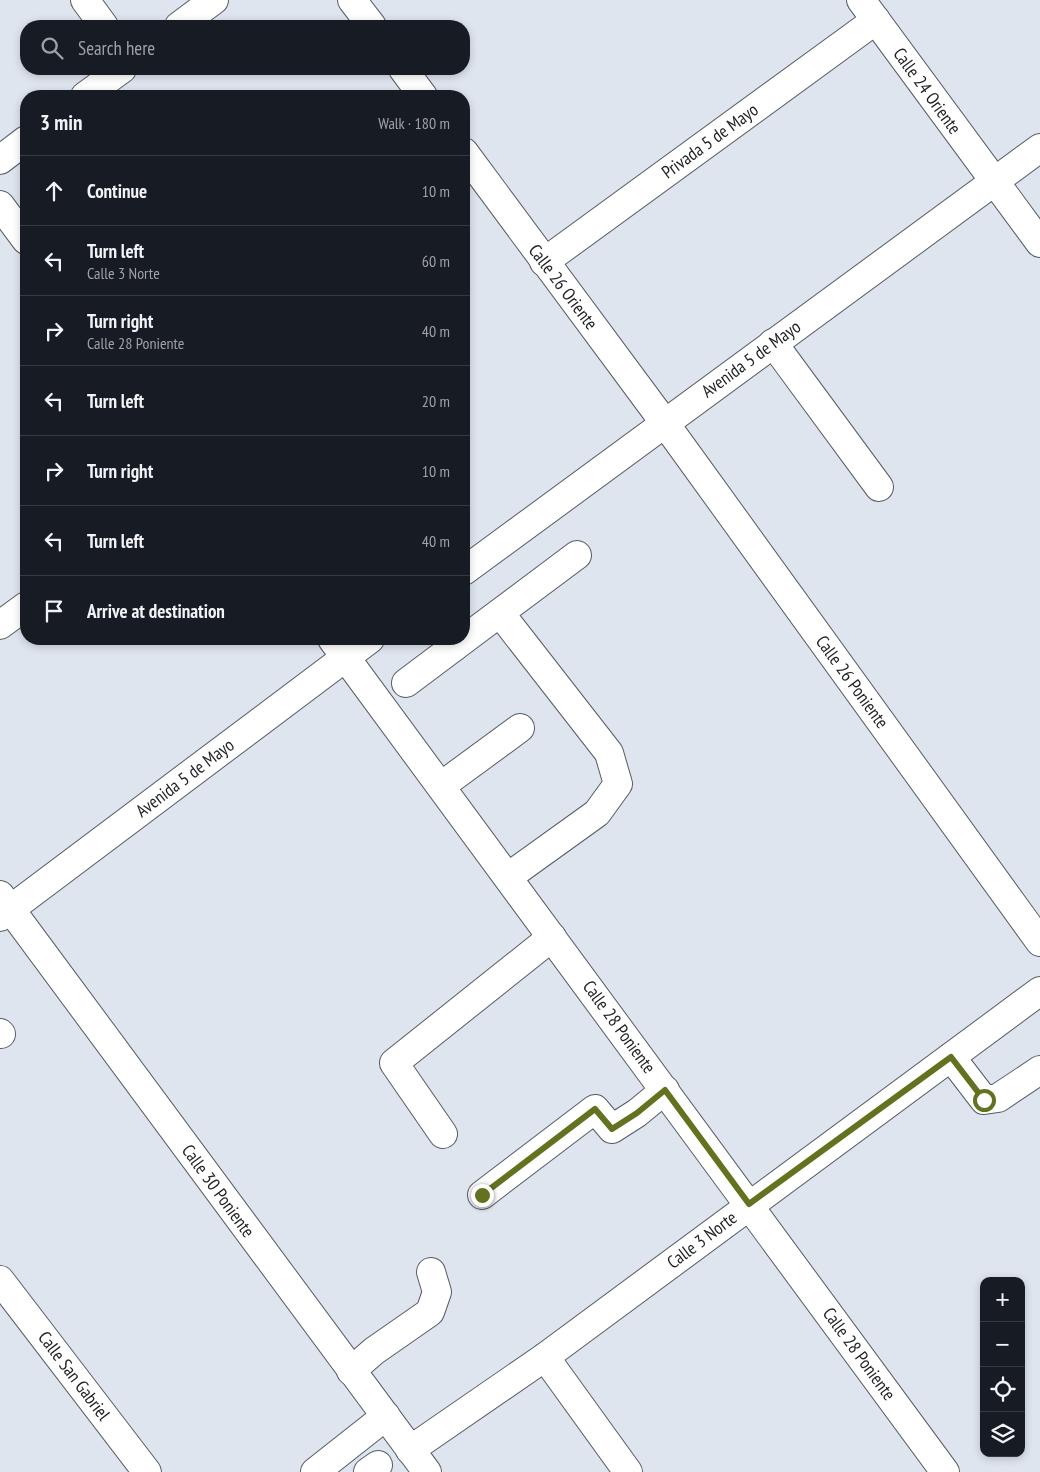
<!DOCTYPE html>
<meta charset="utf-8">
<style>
:root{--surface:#171b24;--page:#242831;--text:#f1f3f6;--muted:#9ea1a6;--line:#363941}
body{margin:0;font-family:"PT Sans Narrow",sans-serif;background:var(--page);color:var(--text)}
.controls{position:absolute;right:15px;bottom:15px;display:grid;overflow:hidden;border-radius:10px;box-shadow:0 2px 8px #0003}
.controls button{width:45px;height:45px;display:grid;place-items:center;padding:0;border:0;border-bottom:1px solid var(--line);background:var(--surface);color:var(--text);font:25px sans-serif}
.stop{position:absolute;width:15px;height:15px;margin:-11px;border:4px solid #62721f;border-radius:50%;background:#fff}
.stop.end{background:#62721f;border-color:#fff;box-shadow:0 1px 5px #0008}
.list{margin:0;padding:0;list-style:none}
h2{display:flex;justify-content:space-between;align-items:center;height:65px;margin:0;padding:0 20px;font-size:21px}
h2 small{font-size:16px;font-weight:400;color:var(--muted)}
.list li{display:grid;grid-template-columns:32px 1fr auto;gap:15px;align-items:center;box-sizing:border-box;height:70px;padding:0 20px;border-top:1px solid var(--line)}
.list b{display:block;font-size:19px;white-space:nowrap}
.list p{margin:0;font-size:16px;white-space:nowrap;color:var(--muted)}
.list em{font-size:16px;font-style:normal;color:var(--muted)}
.icon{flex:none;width:28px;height:28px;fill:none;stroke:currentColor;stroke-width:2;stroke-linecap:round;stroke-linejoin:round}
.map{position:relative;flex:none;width:1040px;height:1472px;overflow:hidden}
.search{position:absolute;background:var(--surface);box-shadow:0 2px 8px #0003;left:20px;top:20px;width:450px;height:55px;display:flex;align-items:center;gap:12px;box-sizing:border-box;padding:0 18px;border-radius:20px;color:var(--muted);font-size:19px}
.panel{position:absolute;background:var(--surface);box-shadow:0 2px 8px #0003;left:20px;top:90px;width:450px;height:555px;border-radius:20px}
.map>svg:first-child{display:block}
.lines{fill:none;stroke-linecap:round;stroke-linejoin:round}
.minor-casing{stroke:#575c64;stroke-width:30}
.minor{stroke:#fff;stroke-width:28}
.route{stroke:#62721f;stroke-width:6}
.labels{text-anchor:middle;stroke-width:5;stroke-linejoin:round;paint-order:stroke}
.street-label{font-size:18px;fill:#1e2023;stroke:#fff}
</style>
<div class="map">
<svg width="1040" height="1472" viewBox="0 0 1040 1472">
<rect width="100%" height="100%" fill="#dee5ee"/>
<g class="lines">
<g class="minor-casing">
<g id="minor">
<polyline points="85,0 104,26"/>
<polyline points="352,0 372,26"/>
<polyline points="861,0 1040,243"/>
<polyline points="179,26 214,0"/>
<polyline points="403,69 423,96"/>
<polyline points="85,96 122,69"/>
<polyline points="464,152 664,422 1040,942"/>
<polyline points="0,160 26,140"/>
<polyline points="0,205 26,240"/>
<polyline points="544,262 876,20"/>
<polyline points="773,343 879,487"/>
<polyline points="464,571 1040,148"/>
<polyline points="500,613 609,753 618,784 597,813 508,877"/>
<polyline points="0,625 26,606"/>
<polyline points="332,639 945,1472"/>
<polyline points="447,639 454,647 577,555"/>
<polyline points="406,683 454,647"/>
<polyline points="441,786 520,728"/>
<polyline points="0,895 427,1472"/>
<polyline points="0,917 370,639"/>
<polyline points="0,1033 1,1034"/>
<polyline points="951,1057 984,1100 998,1098 1040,1070"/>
<polyline points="443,1134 394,1063 552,937"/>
<polyline points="482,1195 595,1109 612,1129 637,1113 665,1090"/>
<polyline points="0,1280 147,1472"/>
<polyline points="545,1357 628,1472"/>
<polyline points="351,1371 374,1351 430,1312 437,1292 431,1272"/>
<polyline points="410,1450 545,1357 1040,991"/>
<polyline points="315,1472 386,1416"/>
<polyline points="368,1472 378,1465"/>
</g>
</g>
<use href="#minor" class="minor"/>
</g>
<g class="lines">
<polyline class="route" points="482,1195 595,1109 612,1129 637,1113 665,1090 749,1204 951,1057 984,1100"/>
</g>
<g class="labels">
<g class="street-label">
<text transform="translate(927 91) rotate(54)" y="6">Calle 24 Oriente</text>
<text transform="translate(710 141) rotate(-36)" y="6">Privada 5 de Mayo</text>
<text transform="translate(563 287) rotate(53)" y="6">Calle 26 Oriente</text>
<text transform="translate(751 359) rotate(-36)" y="6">Avenida 5 de Mayo</text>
<text transform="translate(852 682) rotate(54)" y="6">Calle 26 Poniente</text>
<text transform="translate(185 778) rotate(-37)" y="6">Avenida 5 de Mayo</text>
<text transform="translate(619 1027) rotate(54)" y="6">Calle 28 Poniente</text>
<text transform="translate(218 1191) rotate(54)" y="6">Calle 30 Poniente</text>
<text transform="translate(702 1240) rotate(-37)" y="6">Calle 3 Norte</text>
<text transform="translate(859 1354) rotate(54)" y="6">Calle 28 Poniente</text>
<text transform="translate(74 1376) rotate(53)" y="6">Calle San Gabriel</text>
</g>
</g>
</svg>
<div class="controls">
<button>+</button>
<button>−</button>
<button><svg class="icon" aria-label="locate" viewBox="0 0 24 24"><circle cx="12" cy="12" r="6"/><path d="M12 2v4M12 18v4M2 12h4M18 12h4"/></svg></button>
<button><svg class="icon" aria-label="layers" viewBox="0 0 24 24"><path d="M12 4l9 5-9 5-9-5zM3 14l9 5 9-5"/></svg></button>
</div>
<div class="stop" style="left:984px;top:1100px"></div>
<div class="stop end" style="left:482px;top:1195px"></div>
<div class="search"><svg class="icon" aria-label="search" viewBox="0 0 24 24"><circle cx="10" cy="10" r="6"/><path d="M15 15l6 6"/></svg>Search here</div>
<section class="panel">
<h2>3 min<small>Walk · 180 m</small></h2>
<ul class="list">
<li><svg class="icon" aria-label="ahead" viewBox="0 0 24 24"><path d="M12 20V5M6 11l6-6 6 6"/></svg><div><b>Continue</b></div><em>10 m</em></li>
<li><svg class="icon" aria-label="left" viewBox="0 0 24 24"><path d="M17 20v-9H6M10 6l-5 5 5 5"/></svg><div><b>Turn left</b><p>Calle 3 Norte</p></div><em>60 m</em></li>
<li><svg class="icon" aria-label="right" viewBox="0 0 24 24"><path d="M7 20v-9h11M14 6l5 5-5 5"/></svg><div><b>Turn right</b><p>Calle 28 Poniente</p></div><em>40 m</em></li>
<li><svg class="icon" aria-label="left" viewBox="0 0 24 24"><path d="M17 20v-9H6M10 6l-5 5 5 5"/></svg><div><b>Turn left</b></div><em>20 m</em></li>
<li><svg class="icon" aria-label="right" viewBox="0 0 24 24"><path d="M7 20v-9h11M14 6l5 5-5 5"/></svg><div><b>Turn right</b></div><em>10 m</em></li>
<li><svg class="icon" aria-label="left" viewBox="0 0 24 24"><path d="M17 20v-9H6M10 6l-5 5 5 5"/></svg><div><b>Turn left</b></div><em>40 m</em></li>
<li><svg class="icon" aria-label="arrive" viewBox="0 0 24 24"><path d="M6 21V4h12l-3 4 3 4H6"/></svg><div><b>Arrive at destination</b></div></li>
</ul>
</section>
</div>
